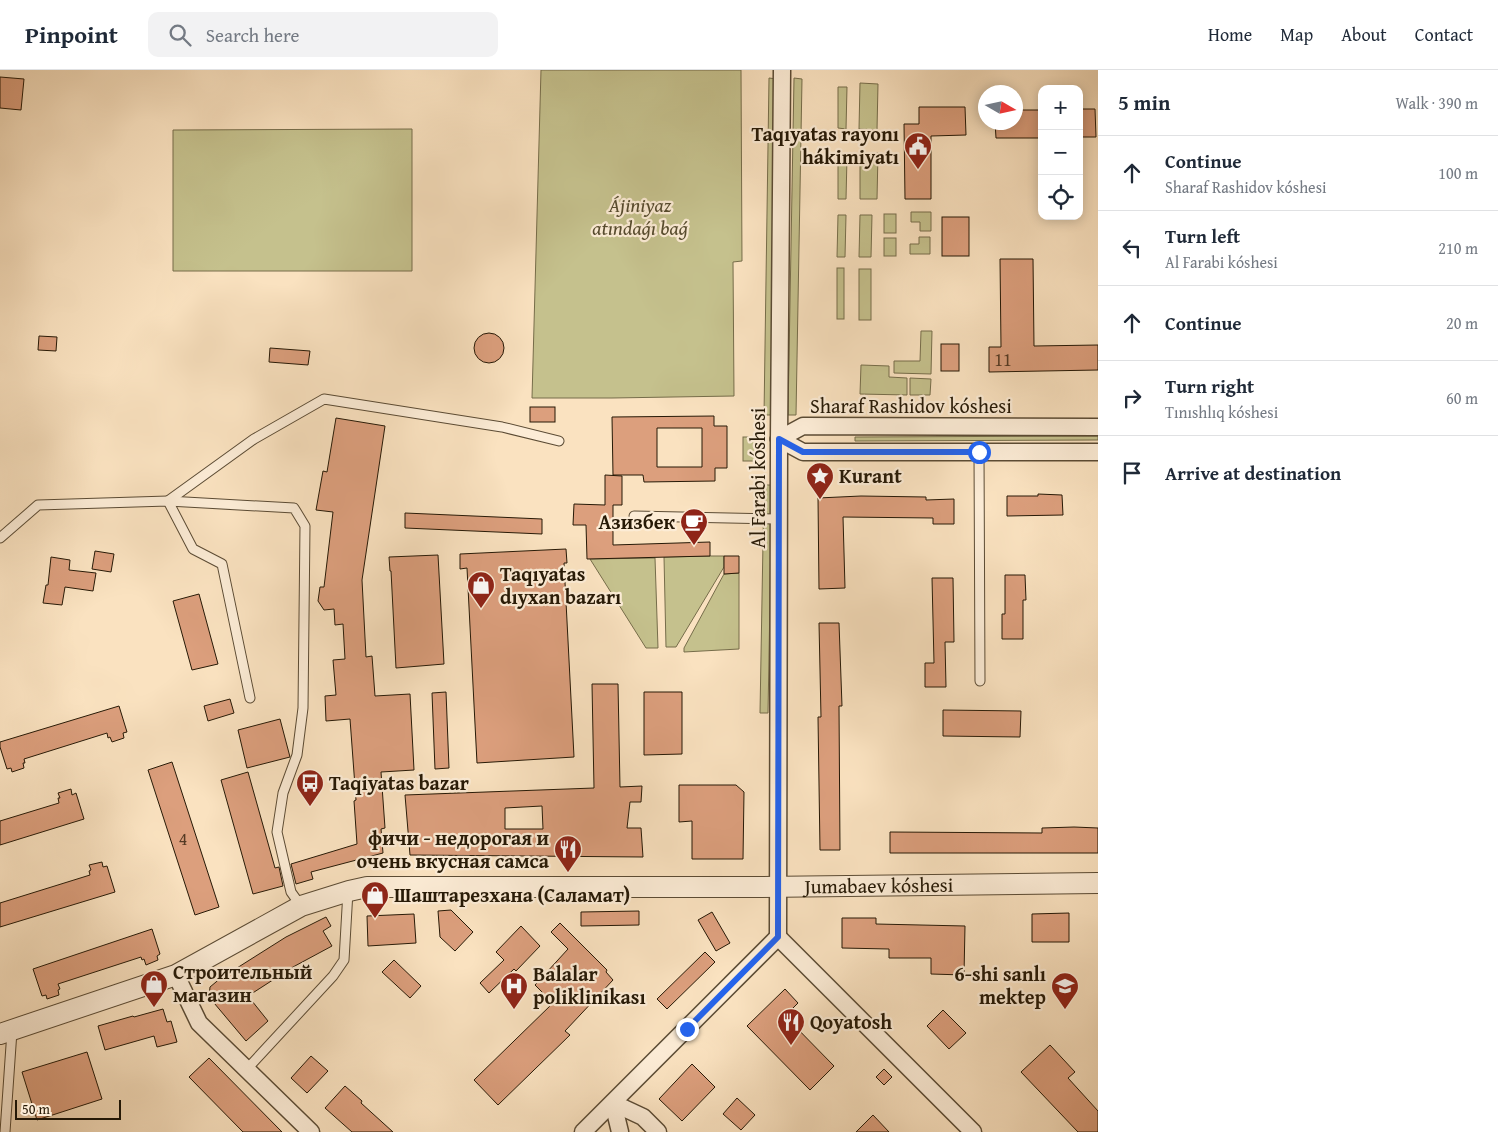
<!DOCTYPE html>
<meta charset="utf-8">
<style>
:root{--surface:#fff;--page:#f2f2f3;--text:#1f2937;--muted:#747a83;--line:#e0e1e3}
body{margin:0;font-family:"Gentium Book Plus",serif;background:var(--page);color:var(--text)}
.controls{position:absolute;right:15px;top:15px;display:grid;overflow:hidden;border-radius:10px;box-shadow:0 2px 12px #0003}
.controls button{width:45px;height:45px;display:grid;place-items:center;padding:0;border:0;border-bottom:1px solid var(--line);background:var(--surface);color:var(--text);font:25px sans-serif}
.compass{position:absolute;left:978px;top:15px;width:45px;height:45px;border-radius:50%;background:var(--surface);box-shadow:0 2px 12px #0003;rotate:99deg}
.scale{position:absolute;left:15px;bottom:12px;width:106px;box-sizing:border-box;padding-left:5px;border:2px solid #261906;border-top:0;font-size:14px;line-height:18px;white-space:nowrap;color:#261906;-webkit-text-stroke:4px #fcecd6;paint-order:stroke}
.stop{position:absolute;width:15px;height:15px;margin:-11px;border:4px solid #2563eb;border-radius:50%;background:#fff}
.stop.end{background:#2563eb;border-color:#fff;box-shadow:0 1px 5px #0008}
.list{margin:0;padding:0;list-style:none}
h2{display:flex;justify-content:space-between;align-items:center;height:65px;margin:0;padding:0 20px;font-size:21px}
h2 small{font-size:16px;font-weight:400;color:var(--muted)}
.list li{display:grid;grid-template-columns:32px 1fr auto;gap:15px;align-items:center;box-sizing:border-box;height:75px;padding:0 20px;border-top:1px solid var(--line)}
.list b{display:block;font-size:19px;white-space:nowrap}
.list p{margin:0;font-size:16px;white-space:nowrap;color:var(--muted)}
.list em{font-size:16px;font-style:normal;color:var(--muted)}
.icon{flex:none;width:28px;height:28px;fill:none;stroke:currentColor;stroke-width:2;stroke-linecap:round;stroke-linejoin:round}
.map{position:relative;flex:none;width:1098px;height:1062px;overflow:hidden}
header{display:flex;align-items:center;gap:30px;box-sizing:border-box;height:70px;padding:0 25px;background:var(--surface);border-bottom:1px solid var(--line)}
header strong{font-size:24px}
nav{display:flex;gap:28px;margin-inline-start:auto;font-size:18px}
.search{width:350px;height:45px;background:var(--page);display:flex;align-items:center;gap:12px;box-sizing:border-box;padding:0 18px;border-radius:10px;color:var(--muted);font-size:19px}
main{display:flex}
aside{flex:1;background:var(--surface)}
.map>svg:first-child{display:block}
.green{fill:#c5c18d;stroke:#766d4a}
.building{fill:#dc9f7d;stroke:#261906;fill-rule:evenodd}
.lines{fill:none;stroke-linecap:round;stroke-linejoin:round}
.service-casing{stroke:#5b4b34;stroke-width:11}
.minor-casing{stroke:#5b4b34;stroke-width:19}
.tertiary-casing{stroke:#5b4b34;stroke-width:22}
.service{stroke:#fcecd6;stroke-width:9}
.minor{stroke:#fcecd6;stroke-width:16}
.tertiary{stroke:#fcecd6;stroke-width:20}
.route{stroke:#2563eb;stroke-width:6}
.labels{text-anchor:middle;stroke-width:4.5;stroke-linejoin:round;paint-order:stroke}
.number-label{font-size:18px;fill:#543a24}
.poi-label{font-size:20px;font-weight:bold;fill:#261906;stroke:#fcecd6;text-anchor:start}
.park-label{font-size:20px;font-style:italic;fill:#564b2e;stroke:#fcecd6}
.street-label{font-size:20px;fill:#261906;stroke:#fcecd6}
</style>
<header>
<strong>Pinpoint</strong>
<div class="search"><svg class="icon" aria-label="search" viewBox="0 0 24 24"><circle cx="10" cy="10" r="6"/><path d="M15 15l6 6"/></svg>Search here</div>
<nav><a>Home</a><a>Map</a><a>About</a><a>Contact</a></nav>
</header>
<main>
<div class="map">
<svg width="1098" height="1062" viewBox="0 0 1098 1062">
<rect width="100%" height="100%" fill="#fae2c0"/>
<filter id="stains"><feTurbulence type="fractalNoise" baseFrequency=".004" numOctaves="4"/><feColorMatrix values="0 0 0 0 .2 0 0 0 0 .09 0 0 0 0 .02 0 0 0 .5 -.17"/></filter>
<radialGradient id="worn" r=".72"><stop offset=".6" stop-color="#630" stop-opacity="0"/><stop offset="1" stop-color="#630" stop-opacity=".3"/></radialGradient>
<g class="green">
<polygon points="541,0 741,0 742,191 733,192 734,326 612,328 532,328"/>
<polygon points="769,8 777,9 772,345 764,345"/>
<polygon points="794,8 802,9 796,345 788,345"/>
<polygon points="860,13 878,14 877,60 859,59"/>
<polygon points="838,17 847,17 846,59 838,58"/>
<polygon points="412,59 412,201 173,201 173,60"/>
<polygon points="860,83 878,83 877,129 860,129"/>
<polygon points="838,87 847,87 846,129 838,129"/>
<polygon points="911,142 931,142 931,161 920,161 920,152 911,152"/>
<rect x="884" y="144" width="12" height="19"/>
<polygon points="838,145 846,145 845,187 837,187"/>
<polygon points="860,145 872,145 871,187 859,187"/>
<polygon points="919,167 930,167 930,184 910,184 910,174 919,174"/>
<rect x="884" y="168" width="12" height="18"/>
<rect x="837" y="198" width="7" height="51"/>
<rect x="859" y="199" width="12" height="51"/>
<polygon points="921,261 932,261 931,304 894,303 894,291 920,291"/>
<polygon points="861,295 889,296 889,307 907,308 907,325 860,324"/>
<polygon points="910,308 931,309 930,325 910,325"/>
<polygon points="1098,366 1098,370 855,371 855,367"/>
<rect x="743" y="367" width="13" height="24"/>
<polygon points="764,415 772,415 768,643 760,643"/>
<polygon points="710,486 724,486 724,497 676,577 666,577 664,487"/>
<polygon points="655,488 658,578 646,578 590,489"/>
<polygon points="739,503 739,579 684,582 684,578 724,504"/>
</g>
<g class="building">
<polygon points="0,7 24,9 21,40 0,38"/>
<polygon points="919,37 965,37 966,65 931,66 931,129 905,129 904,54 919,54"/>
<polygon points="1079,39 1095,39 1096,67 1079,67"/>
<polygon points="1016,40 1042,40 1042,68 996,68 995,52 1016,52"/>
<rect x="942" y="147" width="27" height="39"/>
<polygon points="1000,189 1033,189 1034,276 1098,275 1098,300 989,302 989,277 1001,277"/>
<circle cx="489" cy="278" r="15"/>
<polygon points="39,266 57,267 56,281 38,280"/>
<rect x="941" y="274" width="18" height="27"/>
<polygon points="270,278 310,281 308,295 269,292"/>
<rect x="530" y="337" width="25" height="15"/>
<path d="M714,346v10h13v42h-12v13l-71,1 -1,-7h-30l-1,-58zM657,358h45v39h-45z"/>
<polygon points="336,348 385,356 362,510 366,587 372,586 375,626 410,624 414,700 381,702 385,758 381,759 383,783 311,802 313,809 296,814 291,794 357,774 354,731 356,730 350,649 326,651 325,626 336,625 333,590 345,589 343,554 335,555 334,539 324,540 318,531 320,517 324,517 333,442 316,440 323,401 327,402"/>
<polygon points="605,405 622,406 622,435 613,435 613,475 710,472 710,486 587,489 586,455 573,455 574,434 605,435"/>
<polygon points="1038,424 1062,425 1063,445 1007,446 1007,426 1038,426"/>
<polygon points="861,426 926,427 926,430 954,429 954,454 933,454 933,448 843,447 845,518 819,519 818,428"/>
<polygon points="405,443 542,449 542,464 405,458"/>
<polygon points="566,479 567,493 564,493 574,687 477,693 467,498 460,499 460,484"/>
<polygon points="95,481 114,484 111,502 92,499"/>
<polygon points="438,485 444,594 396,598 391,501 390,501 389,487"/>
<polygon points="724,486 739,486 739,503 724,504"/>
<polygon points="51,487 70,490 69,500 96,503 93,521 65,517 62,535 43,533 46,515 48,515"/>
<polygon points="1005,505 1025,505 1026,530 1023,530 1023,569 1002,569 1002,544 1005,544"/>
<polygon points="932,508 953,508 954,572 945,572 946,617 925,617 925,593 934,593"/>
<polygon points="199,524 218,594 192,600 173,531"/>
<polygon points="819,553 839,553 842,636 839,636 840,780 820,780 818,647 821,647"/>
<path d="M592,614h26l2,103 22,-1 -1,16h-11l-3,26h14l2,29 -233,-2 -5,-60 189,-7zM542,736l1,23h-38v-21z"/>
<polygon points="446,622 449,698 435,699 432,623"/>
<polygon points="644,622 682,622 682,684 644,685"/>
<polygon points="230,629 234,643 208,651 204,636"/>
<polygon points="119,636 127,662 123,663 124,668 112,672 110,667 108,668 107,663 24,689 25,693 23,693 24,698 12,702 11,698 7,699 0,677 0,672"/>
<polygon points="943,640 1021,641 1020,667 943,666"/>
<polygon points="280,649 290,687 247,698 238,660"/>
<polygon points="172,692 219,837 195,845 148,700"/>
<polygon points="248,702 275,798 279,797 283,816 253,824 221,710"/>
<polygon points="679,715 736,715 744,722 743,789 692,789 692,751 679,752"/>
<polygon points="71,719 72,725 76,723 84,749 0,775 0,751 59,733 58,728 60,728 58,723"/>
<polygon points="1074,757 1098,758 1098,783 890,783 890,762 1042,763 1042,758"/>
<polygon points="102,792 103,797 107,796 115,822 0,857 0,833 90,805 89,801 91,800 89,795"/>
<polygon points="451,840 473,862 455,881 440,867 438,841"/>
<polygon points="639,841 639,855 581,856 581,842"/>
<polygon points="712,842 730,873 716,881 698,850"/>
<polygon points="1069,843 1069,872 1032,872 1032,844"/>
<polygon points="414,844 416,873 368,876 367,846"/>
<polygon points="326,847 331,856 323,861 332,876 293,897 248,926 268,951 246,971 209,927 210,917 228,902 229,903 286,867"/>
<polygon points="842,848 876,848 876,854 965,856 964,905 931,904 931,888 889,888 889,879 842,878"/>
<polygon points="560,853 607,900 606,902 613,910 565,961 570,965 498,1035 474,1010 553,933 535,915 568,879 551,862"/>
<polygon points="521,856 540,876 516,901 514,899 489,923 480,913 504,890 496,882"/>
<polygon points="152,859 160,884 157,886 158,890 146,895 144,889 142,890 141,887 58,914 60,919 58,920 59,925 47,929 46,925 42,926 33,899"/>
<polygon points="705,882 715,892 667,939 657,929"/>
<polygon points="394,890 421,916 410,928 382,902"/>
<polygon points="785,919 798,933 785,946 834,996 810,1020 747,956"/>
<polygon points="163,939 167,952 171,951 177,972 157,977 154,966 105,980 98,956 133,946 134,947"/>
<polygon points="943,940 966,963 949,979 927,956"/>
<polygon points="1050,975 1075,1002 1068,1008 1098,1041 1098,1062 1078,1062 1021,1002"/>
<polygon points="87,982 102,1029 37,1050 22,1002"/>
<polygon points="311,986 328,1001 307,1023 291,1008"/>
<polygon points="209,988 282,1062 243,1062 189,1007"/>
<polygon points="692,994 715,1017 682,1051 659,1029"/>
<polygon points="884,999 892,1007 884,1015 876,1007"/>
<polygon points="345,1016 362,1031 361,1033 393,1062 352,1062 325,1038"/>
<polygon points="737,1028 755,1045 741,1060 723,1044"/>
<polygon points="873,1045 889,1062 856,1062"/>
</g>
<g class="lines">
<g class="service-casing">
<g id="service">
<polyline points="979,382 980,611"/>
<polyline points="634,446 779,449"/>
<polyline points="0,468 38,435 168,431 294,438 305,456 303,638 297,685 283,723 277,762 291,822 301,836"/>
<polyline points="250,628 222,494 193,479 168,431 254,369 324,329 502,357 559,371"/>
<polyline points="247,999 333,906 344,890 348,821"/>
<polyline points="5,1062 12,961"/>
</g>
</g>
<g class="minor-casing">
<g id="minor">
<polyline points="779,369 803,356 1098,357"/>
<polyline points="779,369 803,382 1098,382"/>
<polyline points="778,867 779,369 782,0"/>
<polyline points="778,867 973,1062"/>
<polyline points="176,905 199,953 311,1062"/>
<polyline points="613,1033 643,1047 658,1062"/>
<polyline points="613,1033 620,1062"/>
<polyline points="583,1062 778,867"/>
</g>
</g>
<g class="tertiary-casing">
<g id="tertiary">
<path id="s1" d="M0,964l176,-59 125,-69 48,-15 18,-4h390l341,-4"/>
</g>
</g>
<use href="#service" class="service"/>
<use href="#minor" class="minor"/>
<use href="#tertiary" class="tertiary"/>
</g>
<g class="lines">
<polyline class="route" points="687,959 778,867 779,369 803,382 979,382"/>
</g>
<defs>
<g id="civic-pin" transform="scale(1.4375)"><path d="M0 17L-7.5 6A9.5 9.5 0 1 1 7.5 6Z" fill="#8f2418" stroke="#fcecd6"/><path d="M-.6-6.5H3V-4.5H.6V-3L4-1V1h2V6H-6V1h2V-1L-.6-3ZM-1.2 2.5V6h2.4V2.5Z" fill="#fff"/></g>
<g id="sight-pin" transform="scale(1.4375)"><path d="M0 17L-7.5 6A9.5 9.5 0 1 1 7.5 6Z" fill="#8f2418" stroke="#fcecd6"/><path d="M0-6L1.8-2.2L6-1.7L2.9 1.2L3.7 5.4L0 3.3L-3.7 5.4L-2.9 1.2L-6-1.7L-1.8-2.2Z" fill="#fff"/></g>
<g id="cafe-pin" transform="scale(1.4375)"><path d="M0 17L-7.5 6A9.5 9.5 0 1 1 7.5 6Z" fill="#8f2418" stroke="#fcecd6"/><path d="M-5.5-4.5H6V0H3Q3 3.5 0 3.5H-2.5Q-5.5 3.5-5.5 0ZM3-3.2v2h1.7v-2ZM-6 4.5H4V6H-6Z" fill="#fff"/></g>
<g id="shop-pin" transform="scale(1.4375)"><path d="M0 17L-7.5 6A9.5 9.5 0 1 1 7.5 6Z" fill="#8f2418" stroke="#fcecd6"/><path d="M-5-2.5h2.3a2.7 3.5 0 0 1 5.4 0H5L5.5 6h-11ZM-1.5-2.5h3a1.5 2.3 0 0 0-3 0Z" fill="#fff"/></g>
<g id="bus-pin" transform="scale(1.4375)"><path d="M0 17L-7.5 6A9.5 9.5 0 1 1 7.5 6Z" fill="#8f2418" stroke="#fcecd6"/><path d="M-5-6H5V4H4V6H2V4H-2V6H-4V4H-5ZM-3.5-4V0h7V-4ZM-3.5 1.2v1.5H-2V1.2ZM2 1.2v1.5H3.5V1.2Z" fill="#fff"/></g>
<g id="restaurant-pin" transform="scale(1.4375)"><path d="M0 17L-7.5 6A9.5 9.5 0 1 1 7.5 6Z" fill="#8f2418" stroke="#fcecd6"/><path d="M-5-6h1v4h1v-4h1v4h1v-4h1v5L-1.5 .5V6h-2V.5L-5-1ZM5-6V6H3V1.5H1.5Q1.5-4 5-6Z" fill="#fff"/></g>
<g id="hospital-pin" transform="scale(1.4375)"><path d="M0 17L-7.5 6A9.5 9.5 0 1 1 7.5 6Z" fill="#8f2418" stroke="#fcecd6"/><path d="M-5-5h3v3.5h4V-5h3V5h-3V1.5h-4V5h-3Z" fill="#fff"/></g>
<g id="school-pin" transform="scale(1.4375)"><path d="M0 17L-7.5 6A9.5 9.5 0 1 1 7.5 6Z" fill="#8f2418" stroke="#fcecd6"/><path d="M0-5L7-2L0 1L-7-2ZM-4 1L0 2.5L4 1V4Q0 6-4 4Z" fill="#fff"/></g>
</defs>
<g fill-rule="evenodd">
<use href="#civic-pin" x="918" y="76"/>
<use href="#sight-pin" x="820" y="406"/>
<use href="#cafe-pin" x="694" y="452"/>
<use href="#shop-pin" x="481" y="515"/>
<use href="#bus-pin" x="310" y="713"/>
<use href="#restaurant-pin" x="568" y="779"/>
<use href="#shop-pin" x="375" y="825"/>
<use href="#shop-pin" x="154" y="914"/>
<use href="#hospital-pin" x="514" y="916"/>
<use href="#school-pin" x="1065" y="916"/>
<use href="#restaurant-pin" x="791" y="952"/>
</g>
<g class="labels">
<g class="number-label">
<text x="1003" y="296">11</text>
<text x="183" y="775">4</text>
</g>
<g class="poi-label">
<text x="899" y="71" text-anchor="end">Taqıyatas rayonı<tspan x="899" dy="23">hákimiyatı</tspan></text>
<text x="839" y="413">Kurant</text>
<text x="675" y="459" text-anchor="end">Азизбек</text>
<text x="500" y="511">Taqıyatas<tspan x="500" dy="23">dıyxan bazarı</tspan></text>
<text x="329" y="720">Taqiyatas bazar</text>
<text x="549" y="775" text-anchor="end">фичи - недорогая и<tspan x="549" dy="23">очень вкусная самса</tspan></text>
<text x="394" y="832">Шаштарезхана (Саламат)</text>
<text x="173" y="909">Строительный<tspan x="173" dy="23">магазин</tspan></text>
<text x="533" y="911">Balalar<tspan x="533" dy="23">poliklinikası</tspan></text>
<text x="1046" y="911" text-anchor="end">6-shi sanlı<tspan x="1046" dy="23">mektep</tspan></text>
<text x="810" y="959">Qoyatosh</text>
</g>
<g class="park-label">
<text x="640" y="142">Ájiniyaz<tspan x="640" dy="23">atındaǵı baǵ</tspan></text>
</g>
<g class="street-label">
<text x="911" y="343">Sharaf Rashidov kóshesi</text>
<text transform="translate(758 408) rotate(-90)" y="7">Al Farabi kóshesi</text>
<text dy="7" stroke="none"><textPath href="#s1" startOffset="909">Jumabaev kóshesi</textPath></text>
</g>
</g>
<rect width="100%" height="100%" filter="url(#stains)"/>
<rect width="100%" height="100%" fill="url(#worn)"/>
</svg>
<div class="controls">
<button>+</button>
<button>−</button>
<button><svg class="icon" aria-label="locate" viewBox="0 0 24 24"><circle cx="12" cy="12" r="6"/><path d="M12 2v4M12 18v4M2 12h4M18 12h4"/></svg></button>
</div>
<svg class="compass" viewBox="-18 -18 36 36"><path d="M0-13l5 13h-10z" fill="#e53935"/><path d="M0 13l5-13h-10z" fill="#747a83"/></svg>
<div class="scale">50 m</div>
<div class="stop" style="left:979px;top:382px"></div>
<div class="stop end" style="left:687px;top:959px"></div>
</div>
<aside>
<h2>5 min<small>Walk · 390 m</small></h2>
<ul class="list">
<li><svg class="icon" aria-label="ahead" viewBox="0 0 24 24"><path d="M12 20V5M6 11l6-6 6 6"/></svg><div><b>Continue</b><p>Sharaf Rashidov kóshesi</p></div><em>100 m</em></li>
<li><svg class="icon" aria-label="left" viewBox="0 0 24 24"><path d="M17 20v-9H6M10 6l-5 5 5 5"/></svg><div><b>Turn left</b><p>Al Farabi kóshesi</p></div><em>210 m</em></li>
<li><svg class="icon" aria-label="ahead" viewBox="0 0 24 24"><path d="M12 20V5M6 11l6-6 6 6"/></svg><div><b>Continue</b></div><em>20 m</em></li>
<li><svg class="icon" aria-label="right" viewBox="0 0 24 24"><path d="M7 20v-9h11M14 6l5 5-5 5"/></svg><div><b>Turn right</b><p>Tınıshlıq kóshesi</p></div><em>60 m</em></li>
<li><svg class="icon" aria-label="arrive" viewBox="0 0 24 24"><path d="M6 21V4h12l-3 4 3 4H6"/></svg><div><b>Arrive at destination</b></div></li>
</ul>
</aside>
</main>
